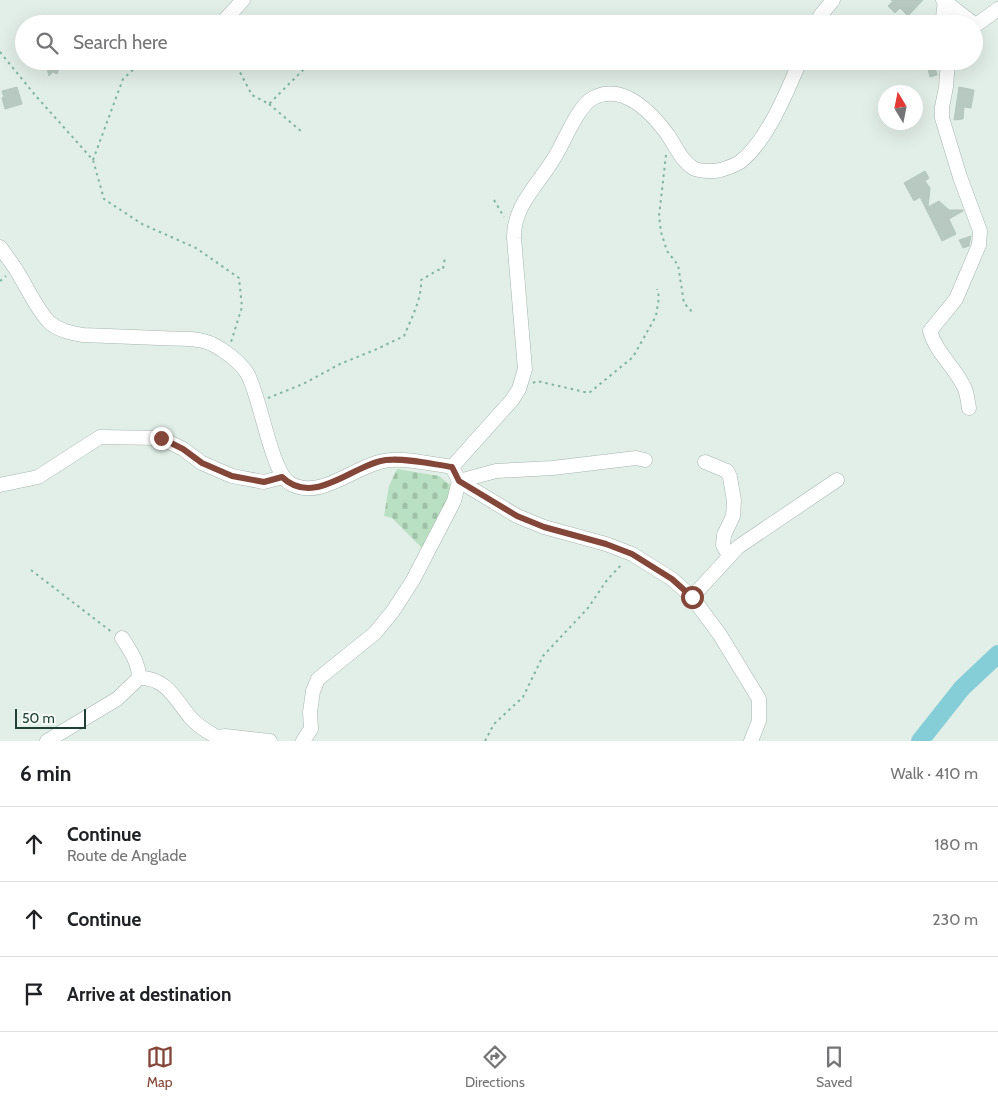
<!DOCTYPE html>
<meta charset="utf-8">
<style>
:root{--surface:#fff;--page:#f6f6f6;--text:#202124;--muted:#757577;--line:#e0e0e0;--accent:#834638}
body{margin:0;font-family:Cabin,sans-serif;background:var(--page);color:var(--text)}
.compass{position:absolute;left:878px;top:85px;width:45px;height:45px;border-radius:50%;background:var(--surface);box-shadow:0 5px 20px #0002;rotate:350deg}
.scale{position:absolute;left:15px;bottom:12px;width:71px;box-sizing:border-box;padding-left:5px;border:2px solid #204036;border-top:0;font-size:14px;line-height:18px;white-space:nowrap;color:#204036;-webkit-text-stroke:4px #f3faf6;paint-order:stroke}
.stop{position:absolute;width:15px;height:15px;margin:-11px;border:4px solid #834638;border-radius:50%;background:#fff}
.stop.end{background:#834638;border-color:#fff;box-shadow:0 1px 5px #0008}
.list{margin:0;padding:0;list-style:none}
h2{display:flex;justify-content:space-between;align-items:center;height:65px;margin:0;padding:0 20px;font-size:21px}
h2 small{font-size:16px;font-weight:400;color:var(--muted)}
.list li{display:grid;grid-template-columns:32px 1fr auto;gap:15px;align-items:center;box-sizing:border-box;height:75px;padding:0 20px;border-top:1px solid var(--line)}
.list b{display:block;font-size:19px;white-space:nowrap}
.list p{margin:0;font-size:16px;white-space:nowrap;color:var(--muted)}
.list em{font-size:16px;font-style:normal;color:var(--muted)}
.icon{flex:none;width:28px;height:28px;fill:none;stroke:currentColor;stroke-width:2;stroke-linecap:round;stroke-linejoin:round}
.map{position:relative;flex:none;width:998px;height:741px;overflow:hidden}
.search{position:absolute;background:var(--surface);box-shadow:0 5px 20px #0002;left:15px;right:15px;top:15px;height:55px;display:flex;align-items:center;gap:12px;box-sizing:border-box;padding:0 18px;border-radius:28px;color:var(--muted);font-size:19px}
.sheet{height:290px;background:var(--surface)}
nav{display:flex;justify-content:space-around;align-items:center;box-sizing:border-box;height:70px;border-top:1px solid var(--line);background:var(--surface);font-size:14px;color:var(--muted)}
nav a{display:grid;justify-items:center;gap:2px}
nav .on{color:var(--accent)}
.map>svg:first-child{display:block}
.cemetery{fill:url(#cemetery-stones)}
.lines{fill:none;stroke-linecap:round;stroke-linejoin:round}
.river{stroke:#86ced7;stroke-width:18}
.building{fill:#b7c9c1;stroke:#b4c8bf}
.minor-casing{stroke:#a4b6af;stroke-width:15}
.path{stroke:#80b4a1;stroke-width:2;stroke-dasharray:2.5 4;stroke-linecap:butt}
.minor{stroke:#fff;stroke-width:14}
.route{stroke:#834638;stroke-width:6}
</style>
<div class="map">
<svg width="998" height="741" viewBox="0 0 998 741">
<defs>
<pattern id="cemetery-stones" width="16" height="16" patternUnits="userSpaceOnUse" patternTransform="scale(1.25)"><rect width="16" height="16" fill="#b9e0c2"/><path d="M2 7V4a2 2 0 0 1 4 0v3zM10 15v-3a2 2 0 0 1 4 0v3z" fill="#9fc1a7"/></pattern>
</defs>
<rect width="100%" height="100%" fill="#e2eee8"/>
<polygon class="cemetery" points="397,469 439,476 454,488 425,551 392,518 384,516 389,486"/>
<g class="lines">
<polyline class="river" points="920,741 962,688 998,654"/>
</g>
<g class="building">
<polygon points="891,0 923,0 908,16 900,8 895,13 888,6 893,1"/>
<polygon points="38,61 62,61 57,74 53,72 49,76 47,68"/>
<polygon points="935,67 937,75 930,77 928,69"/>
<polygon points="17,87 22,104 5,109 2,98 4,97 2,91"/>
<polygon points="959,87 974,90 971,108 964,107 963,119 954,120"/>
<polygon points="925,171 929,178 925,181 930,188 928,207 939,201 949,210 963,210 963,211 949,219 956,234 942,241 920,197 914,201 904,183"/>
<polygon points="971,236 969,246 963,248 959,240"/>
</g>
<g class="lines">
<g class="minor-casing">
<g id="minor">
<polyline points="943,0 974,24"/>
<polyline points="221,24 243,0"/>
<polyline points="817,24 820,16 833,0"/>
<polyline points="942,24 945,2"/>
<polyline points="974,24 976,25 998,9"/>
<path d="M948,61l-2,26 -4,20v11l18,59 20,54 -1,14 -23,54 -26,32c6,22 26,37 35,58 2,5 3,13 4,19"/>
<path d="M0,247c6,9 13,17 18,26 10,16 19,37 32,50 10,8 22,10 33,12 26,1 51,2 76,3 17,1 37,-1 53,6 12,6 27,17 35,29 14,24 24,101 44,111 31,16 63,-18 93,-23 20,-4 47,3 68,6"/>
<polyline points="705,462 727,471 730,477 734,501 733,516 724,535 723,545 729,556"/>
<polyline points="459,481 517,516 544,527 606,544 632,554 672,579 692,597 720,635 759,699 759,721 751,741"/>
<polyline points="459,481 496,471 553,468 636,458 645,460"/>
<polyline points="0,485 38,477 100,437 161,438 183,449 202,463 232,476 264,482 283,477"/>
<polyline points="692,597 738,547 837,480"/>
<path d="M139,678c27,-1 36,21 51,39 8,9 19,16 29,21"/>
<path d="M47,741l70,-42 22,-21c0,-15 -9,-28 -17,-40"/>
<polyline points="218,741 219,738 225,736 270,741"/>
<path d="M303,741l8,-12 -1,-17 3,-21 5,-12 57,-46 18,-22 20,-31 41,-79 5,-20 -7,-14 60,-67 7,-11 6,-20 -11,-131c-1,-33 26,-55 42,-83 9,-15 22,-49 37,-57 30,-16 59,15 75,37 8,12 13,25 25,33 7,4 15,3 22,3 7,-1 19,-5 25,-9 27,-21 47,-70 60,-101"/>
</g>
</g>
<g class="path">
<polyline points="0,52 35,95 93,160 104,199 142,224 196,248 239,278 242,307 231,342"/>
<polyline points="234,61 252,95 269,104 312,61"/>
<polyline points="269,104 302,132"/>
<polyline points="666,155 659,216 661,232 667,251 678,265 684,303 693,313"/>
<polyline points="93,160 123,79 135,68 147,61"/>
<polyline points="494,200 504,217"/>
<polyline points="0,281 6,276"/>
<polyline points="533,383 537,381 589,393 633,357 656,316 659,297 657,289"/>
<path d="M268,398l35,-14 37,-20 37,-15 27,-13c7,-17 18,-37 17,-56l17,-10 5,-1 2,-12"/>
<polyline points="31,570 113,633"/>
<polyline points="485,741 494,724 523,697 543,656 588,608 607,580 623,563"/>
</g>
<use href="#minor" class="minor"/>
</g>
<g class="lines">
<path class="route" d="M161,438l22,11 19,14 30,13 32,6 18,-5c32,31 71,-13 104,-17 21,-2 45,4 66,7l7,14 58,35 27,11 62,17 26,10 40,25 20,18"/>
</g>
</svg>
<svg class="compass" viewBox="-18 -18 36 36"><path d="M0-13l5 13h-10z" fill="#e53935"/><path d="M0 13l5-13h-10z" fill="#757577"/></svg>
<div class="scale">50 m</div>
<div class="stop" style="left:692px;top:597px"></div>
<div class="stop end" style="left:161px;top:438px"></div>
<div class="search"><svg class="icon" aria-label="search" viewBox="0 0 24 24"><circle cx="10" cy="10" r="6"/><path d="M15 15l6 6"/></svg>Search here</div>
</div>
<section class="sheet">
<h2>6 min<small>Walk · 410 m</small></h2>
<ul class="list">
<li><svg class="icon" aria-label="ahead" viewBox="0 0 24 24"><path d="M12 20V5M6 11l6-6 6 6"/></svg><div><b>Continue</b><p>Route de Anglade</p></div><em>180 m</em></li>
<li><svg class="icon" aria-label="ahead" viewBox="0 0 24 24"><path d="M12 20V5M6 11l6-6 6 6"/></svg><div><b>Continue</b></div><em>230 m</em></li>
<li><svg class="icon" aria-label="arrive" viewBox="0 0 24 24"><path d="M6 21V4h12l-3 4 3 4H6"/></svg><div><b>Arrive at destination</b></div></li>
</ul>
</section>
<nav>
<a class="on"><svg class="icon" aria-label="map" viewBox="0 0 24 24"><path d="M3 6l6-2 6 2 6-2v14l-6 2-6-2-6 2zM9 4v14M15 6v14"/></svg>Map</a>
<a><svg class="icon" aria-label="directions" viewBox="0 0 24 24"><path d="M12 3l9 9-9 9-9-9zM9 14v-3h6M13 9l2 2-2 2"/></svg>Directions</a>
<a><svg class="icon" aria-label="saved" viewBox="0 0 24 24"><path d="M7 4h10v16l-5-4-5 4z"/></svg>Saved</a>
</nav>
